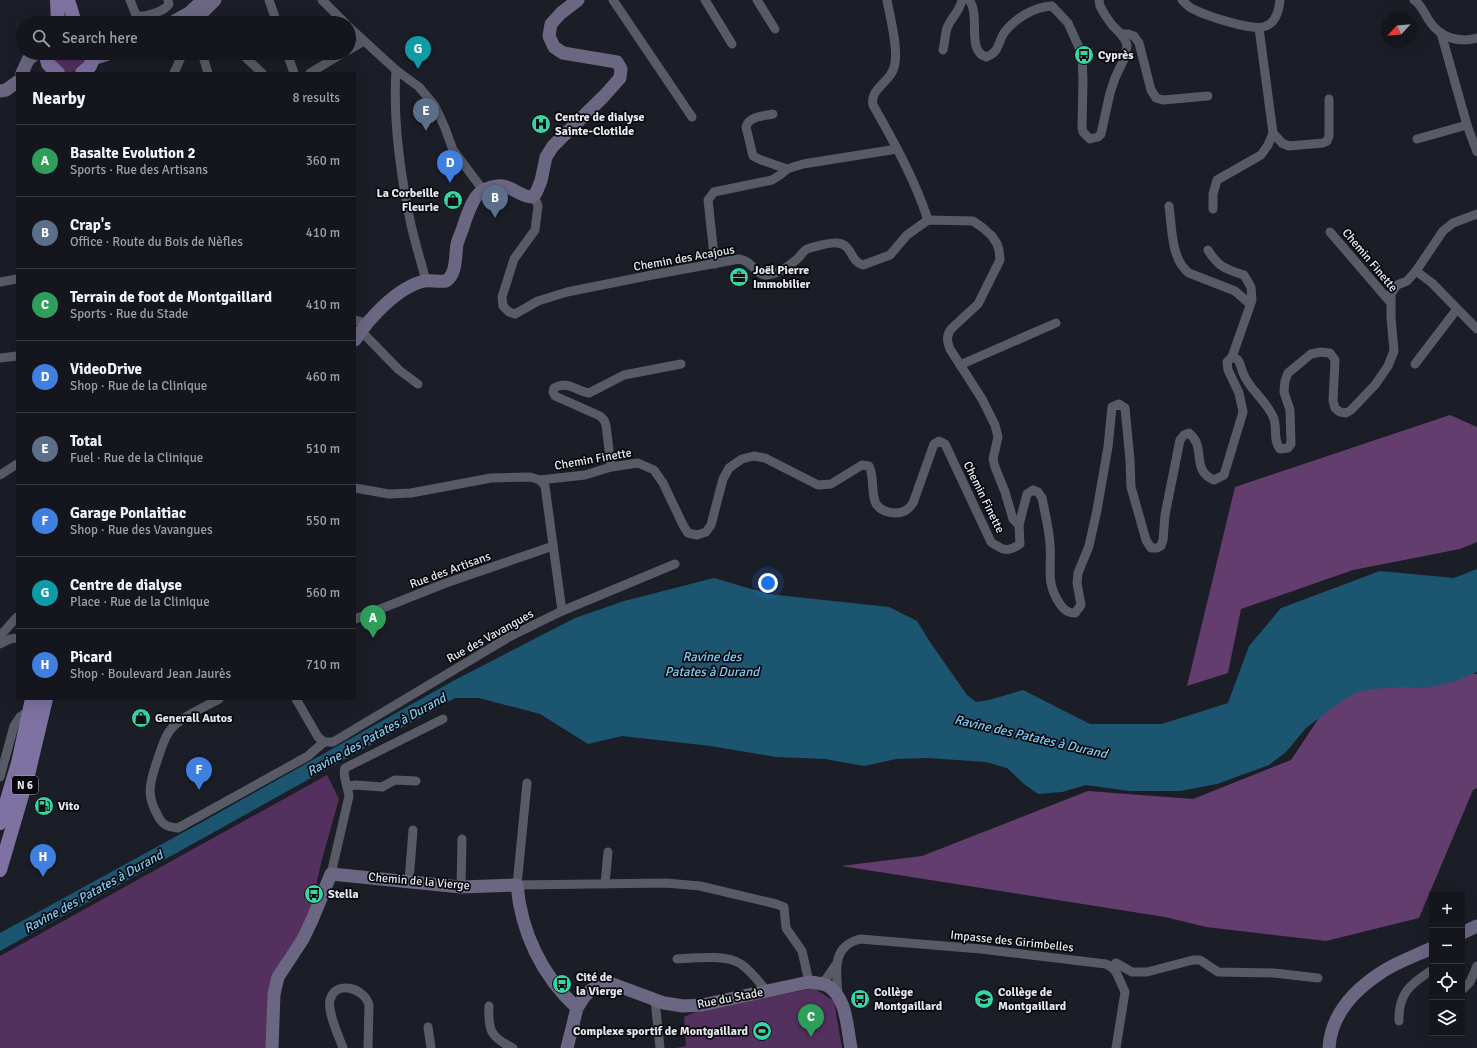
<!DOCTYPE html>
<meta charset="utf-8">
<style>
:root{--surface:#15161d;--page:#1e1f26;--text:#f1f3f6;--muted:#9d9fa4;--line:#34353b;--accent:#37d4a6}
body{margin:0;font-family:Signika,sans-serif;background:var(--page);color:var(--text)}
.controls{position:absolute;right:12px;bottom:12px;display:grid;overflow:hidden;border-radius:0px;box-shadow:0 4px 16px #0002}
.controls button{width:36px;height:36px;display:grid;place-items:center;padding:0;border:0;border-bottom:1px solid var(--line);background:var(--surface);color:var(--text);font:20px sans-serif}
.compass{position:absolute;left:1381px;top:12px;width:36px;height:36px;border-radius:50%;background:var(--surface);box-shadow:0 4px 16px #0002;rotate:244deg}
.you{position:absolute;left:768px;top:583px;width:14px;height:14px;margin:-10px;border:3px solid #fff;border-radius:50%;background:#1a73e8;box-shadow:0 0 0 6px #1a73e833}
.badge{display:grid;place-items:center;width:26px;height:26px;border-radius:50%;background:var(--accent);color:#fff;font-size:13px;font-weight:700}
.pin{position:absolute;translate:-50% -33px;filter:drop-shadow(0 1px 2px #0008)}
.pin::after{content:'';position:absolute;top:21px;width:14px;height:12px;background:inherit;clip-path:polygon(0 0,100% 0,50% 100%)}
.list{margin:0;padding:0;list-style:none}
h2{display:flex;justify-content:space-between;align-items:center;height:52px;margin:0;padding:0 16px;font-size:17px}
h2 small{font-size:13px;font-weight:400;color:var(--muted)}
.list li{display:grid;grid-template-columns:26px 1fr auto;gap:12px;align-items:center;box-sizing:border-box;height:72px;padding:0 16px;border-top:1px solid var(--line)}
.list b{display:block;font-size:15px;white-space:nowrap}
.list p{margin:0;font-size:13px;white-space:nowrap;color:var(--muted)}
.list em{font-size:13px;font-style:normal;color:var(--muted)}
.icon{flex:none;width:22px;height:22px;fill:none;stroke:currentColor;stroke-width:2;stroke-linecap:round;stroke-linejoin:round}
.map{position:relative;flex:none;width:1477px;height:1048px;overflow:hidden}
.search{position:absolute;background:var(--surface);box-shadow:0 4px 16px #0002;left:16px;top:16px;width:340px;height:44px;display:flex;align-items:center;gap:10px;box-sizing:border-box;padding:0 14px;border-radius:22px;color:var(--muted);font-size:15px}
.panel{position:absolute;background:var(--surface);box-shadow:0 4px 16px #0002;left:16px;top:72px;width:340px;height:628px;border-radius:0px}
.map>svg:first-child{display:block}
.green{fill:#53305d}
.forest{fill:#633d6e}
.water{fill:#1b5570}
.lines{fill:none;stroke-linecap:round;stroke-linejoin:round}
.street{stroke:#585b65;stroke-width:9}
.secondary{stroke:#6b6783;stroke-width:13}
.primary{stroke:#7e72a2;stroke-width:14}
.labels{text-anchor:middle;stroke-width:3.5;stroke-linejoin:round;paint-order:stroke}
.shield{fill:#08080c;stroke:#a3a5aa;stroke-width:1}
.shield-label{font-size:11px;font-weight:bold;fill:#e6e8ee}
.poi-label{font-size:12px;font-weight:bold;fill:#e6e8ee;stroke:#08080c;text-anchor:start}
.street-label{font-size:12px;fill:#e6e8ee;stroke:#08080c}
.water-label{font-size:13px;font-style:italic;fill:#7ccbf4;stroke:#08080c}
</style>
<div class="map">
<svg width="1477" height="1048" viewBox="0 0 1477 1048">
<rect width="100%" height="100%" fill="#1c1e27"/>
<g class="green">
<path d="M50,53h40c-1,12 -21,27 -32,15 -4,-4 -6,-11 -8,-15z"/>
<polygon points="327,775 339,799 321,863 307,927 285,954 272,980 270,1048 0,1048 0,956"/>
<polygon points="814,988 834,1001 842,1048 676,1048 686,1046 684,1017 693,1013"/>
</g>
<g class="forest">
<polygon points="1450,415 1477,427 1477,542 1460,549 1353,570 1241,609 1228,673 1187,686 1235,487"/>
<polygon points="1355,664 1477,674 1477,788 1473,790 1419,918 1326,941 1206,927 1165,917 841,866 922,856 1088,791 1193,799 1291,760"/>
</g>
<polygon class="water" points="1477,569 1477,672 1456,681 1426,688 1402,687 1373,689 1356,693 1342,701 1306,728 1286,752 1269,765 1217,784 1180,791 1129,791 1086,785 1062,792 1038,794 1024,784 1007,768 986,762 928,758 896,759 864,766 825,759 776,757 710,746 622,736 588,744 540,714 479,698 455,698 0,951 0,933 204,821 453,681 575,618 624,601 714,578 768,594 889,607 917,621 930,642 967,695 976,702 989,700 1023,690 1090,724 1162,724 1228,703 1249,646 1281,608 1380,571 1454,578"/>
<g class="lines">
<g class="street">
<path d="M130,0l6,15c7,4 29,-4 33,-11l-1,-4"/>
<polyline points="269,0 277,23"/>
<polyline points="322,0 345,23"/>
<polyline points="613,0 692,117"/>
<polyline points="705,0 732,44"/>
<polyline points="757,0 775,29"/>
<path d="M887,0c3,17 11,46 8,63 -2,19 -26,25 -22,42 21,37 42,75 55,115"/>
<path d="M969,0c12,14 -3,51 17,57 15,-6 11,-14 18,-24 11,-15 30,-26 48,-27l16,17 14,31 1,27 -1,47 1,4 7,7 8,-2 3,-3 9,-41 5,-15 11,-23 1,-10 -2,-5 -4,-6 -9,-9 -7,-10 -5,-9 -1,-6"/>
<path d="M1182,0c3,3 6,6 9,8 13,7 62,24 75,18 10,-4 13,-16 14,-26"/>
<path d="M1414,0c8,5 11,15 16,22 11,16 29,21 47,16"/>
<polyline points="349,27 396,70 419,87 435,106 445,128 453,150 483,190"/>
<polyline points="1441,33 1467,125 1477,152"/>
<polyline points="1121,34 1128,34 1134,36 1139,43 1151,90 1156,98 1163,100 1208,96"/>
<polyline points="349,50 364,41"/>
<path d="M943,50c2,-8 2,-16 4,-22 5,-12 12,-15 15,-28"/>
<polyline points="202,53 208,73"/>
<polyline points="241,53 262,73"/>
<polyline points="287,53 294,73"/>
<path d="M396,70c-3,47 3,94 12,140 4,24 12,47 18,71"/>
<polyline points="174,73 183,53"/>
<polyline points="310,73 343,53"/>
<path d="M773,114c-9,2 -24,2 -27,13l7,29 8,4 26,9"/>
<polyline points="1273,133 1282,143 1289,146 1323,143 1327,141 1329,136 1329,99"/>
<polyline points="1417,139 1467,125"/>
<path d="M534,195l4,11 -3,24 -21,29 -12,38 1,9 6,6 6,2 23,-13 29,-9 85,-17 87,-16c14,2 17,17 28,16 11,-1 21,-8 29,-15 4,-3 7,-9 11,-11 6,-2 24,-7 30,-6 16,1 12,18 26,22l27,-10 17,-20 21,-15 45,1 10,7 9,8 5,8 2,6 1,10 -22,44 -27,25c-5,7 -4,12 -1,20l32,50 13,26 3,12 -5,22 2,8 10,25 8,27 6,6"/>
<path d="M1169,206c3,21 2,54 20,67l46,18 15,13"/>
<polyline points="1213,209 1213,194 1217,180 1261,155 1268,145 1273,133 1259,28"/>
<polyline points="1330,232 1391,303"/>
<path d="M1208,250c10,17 18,19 36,25l7,12 1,13 -20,57"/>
<polyline points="715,264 708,200 714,192 772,180 780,175 787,169 803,164 897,149"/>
<polyline points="1416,271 1432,283 1477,329"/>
<polyline points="0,282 17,279"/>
<polyline points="355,320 366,323"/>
<polyline points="361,331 399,370 418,384"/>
<polyline points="0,358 17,356"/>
<polyline points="1415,364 1457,309"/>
<polyline points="960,365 1056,323"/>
<path d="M611,467l-5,-42 -2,-5 -4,-4 -45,-20 -2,-4 1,-4c13,-8 22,3 35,5l35,-18 57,-11"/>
<polyline points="0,475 17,464"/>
<polyline points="540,480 545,486 562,611"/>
<path d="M355,488l34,6 22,-1 80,-15 39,-1 10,3 45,-5 26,-8 27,-4 16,7 9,13 20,42 5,8 9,2 9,-3 5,-7 12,-46 6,-11 13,-9 12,-3 11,2 53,27 13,-1 31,-19 7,1c9,17 -6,45 26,47 9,0 13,-3 18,-10l21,-59 5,-3 6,3 46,98c12,8 16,11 29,2l-1,-19 8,-31 6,-4 5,2 4,6c3,15 7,31 8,46 2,23 -5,38 10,60 3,5 8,9 15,9l6,-8 -4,-22 1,-10 11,-27 8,-36 11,-63 4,-40 7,-3 6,4 5,52 1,27 15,53 5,8h6l4,-2 2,-6 2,-25 15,-75 4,-5 5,-2c18,14 1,37 25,47l10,-5 19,-63 -4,-19 -11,-23 -1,-8 5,-5c9,2 8,9 11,16 6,17 24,27 31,46 3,10 -1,21 6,30l8,-1 3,-4 -1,-34 -6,-18 1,-11 3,-8 23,-19 10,-2 9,1 5,7 -2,41 2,7 5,4 6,1 5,-3 24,-25 13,-19 6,-15 -3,-34v-23l6,-9 10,-4 9,-10 27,-40 10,-8 24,-9"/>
<polyline points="355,619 446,583 553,546"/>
<polyline points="0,636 17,617"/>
<polyline points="0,644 10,639 17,638"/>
<path d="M219,699c-14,8 -36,17 -47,29 -8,8 -10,20 -14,30 -7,22 -13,35 -1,56 5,11 10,13 21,14l130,-72 16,-14"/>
<polyline points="296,699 318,737 324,742 333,742 509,637 562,611 675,564"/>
<polyline points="0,777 14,726 20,717 30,710"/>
<polyline points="527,783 517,885 666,883 700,886 776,904 784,907 786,928 802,951 809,982"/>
<polyline points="348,786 356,785 382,787 395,780 416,781"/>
<path d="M331,874l18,-78c-1,-8 -7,-22 -4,-28l98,-49"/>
<polyline points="409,881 413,830"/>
<polyline points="605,884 608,852"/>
<polyline points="461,887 462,839"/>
<path d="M677,959c18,-1 49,-5 64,5 10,7 18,18 26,27"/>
<polyline points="1111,967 1116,963 1132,972 1147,972 1193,960 1200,960 1218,972 1274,973 1318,978"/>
<polyline points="821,983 826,979 837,963"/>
<polyline points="1462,990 1470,982 1477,966"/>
<path d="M838,997c-1,-25 -8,-50 22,-58l121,10 125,15 7,4 4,6 8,18 -9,56"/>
<polyline points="655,1000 660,1048"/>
<path d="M489,1006c-1,24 1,31 24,42"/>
<path d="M1399,1021c-1,-27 11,-37 33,-51"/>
<polyline points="428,1027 431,1048"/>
<path d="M343,1048c-4,-11 -16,-37 -13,-48 5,-20 34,-13 39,5l-1,43"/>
</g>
<g class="secondary">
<polyline points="171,23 189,13 203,0"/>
<polyline points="188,23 202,13 215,0"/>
<polyline points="93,59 111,53"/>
<polyline points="22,73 28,60 36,53"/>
<polyline points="0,91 6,90 17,82"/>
<path d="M355,340c14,-22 43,-53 69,-59 7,-1 15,1 22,0 11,-7 9,-25 11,-37 2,-7 6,-15 8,-23 7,-18 10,-33 33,-35 12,-2 22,11 34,11l4,-4 5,-12 5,-24 7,-11 51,-50 16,-18 1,-9 -4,-7 -54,-9 -9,-6 -5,-11 2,-12 10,-11 17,-13"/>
<polyline points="1462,933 1477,926"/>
<path d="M272,1048l2,-54 4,-17 25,-38 9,-19 19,-46 130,13 56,-2c4,47 25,91 60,123"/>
<path d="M567,1048l10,-40 7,-11 7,-7 9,-5 10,-2 54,20 19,3 19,-1 107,-23c7,1 13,1 19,4 19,12 19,42 23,62"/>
<path d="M1329,1048c2,-34 25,-58 53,-76 13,-9 35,-17 50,-24"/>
</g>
<g class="primary">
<polyline points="57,0 58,23"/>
<polyline points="68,0 75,23"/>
<polyline points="45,53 48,64 58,73"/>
<polyline points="82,73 90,66 95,53"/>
<polyline points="0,823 18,763 32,699"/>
<polyline points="0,870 28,775 46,699"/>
</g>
</g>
<defs>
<g id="bus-disc" transform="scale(1)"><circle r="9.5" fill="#37d4a6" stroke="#08080c"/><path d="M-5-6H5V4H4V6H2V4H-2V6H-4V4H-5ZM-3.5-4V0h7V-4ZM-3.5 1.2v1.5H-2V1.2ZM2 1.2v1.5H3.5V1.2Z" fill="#111"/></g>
<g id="hospital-disc" transform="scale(1)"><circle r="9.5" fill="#37d4a6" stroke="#08080c"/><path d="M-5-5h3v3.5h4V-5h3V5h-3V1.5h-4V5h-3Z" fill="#111"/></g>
<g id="shop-disc" transform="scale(1)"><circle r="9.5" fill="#37d4a6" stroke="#08080c"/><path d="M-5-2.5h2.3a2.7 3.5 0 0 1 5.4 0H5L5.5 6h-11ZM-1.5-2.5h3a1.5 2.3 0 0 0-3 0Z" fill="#111"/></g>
<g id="office-disc" transform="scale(1)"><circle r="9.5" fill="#37d4a6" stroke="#08080c"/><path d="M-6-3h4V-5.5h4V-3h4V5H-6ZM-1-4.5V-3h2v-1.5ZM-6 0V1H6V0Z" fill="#111"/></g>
<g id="fuel-disc" transform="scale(1)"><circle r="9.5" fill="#37d4a6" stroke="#08080c"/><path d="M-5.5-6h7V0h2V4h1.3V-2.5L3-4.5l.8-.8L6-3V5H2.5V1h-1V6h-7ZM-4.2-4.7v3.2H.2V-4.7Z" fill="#111"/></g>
<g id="school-disc" transform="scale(1)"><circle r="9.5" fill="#37d4a6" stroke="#08080c"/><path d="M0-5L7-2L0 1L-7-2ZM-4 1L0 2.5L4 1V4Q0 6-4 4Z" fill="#111"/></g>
<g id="stadium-disc" transform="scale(1)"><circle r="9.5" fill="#37d4a6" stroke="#08080c"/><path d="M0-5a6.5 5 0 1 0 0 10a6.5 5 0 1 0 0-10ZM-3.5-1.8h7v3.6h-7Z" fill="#111"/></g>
</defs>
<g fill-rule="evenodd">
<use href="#bus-disc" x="1084" y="55"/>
<use href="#hospital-disc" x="541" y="124"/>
<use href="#shop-disc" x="453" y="200"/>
<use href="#office-disc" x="739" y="277"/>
<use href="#shop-disc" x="141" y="718"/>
<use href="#fuel-disc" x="44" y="806"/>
<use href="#bus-disc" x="314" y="894"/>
<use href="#bus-disc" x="562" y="984"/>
<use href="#bus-disc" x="860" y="999"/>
<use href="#school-disc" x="984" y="999"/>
<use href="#stadium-disc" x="762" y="1031"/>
</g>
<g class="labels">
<rect class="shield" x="12" y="776" width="26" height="18" rx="3"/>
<g class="shield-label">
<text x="25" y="789">N 6</text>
</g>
<g class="poi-label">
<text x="1098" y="59">Cyprès</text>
<text x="555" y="121">Centre de dialyse<tspan x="555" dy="14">Sainte-Clotilde</tspan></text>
<text x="439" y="197" text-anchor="end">La Corbeille<tspan x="439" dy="14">Fleurie</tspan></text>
<text x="753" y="274">Joël Pierre<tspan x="753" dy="14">Immobilier</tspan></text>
<text x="155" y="722">Generall Autos</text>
<text x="58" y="810">Vito</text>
<text x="328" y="898">Stella</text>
<text x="576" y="981">Cité de<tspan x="576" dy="14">la Vierge</tspan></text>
<text x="874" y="996">Collège<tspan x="874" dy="14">Montgaillard</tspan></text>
<text x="998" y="996">Collège de<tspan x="998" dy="14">Montgaillard</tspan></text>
<text x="748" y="1035" text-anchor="end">Complexe sportif de Montgaillard</text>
</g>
<g class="street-label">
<text transform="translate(684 258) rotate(-10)" y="4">Chemin des Acajous</text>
<text transform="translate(1370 260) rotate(50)" y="4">Chemin Finette</text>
<text transform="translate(593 459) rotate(-10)" y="4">Chemin Finette</text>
<text transform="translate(984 497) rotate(64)" y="4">Chemin Finette</text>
<text transform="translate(450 570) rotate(-20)" y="4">Rue des Artisans</text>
<text transform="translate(490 636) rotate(-29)" y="4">Rue des Vavangues</text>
<text transform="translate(419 881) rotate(5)" y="4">Chemin de la Vierge</text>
<text transform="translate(1012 941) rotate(6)" y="4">Impasse des Girimbelles</text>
<text transform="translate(730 998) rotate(-11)" y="4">Rue du Stade</text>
</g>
<g class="water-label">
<text x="712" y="661">Ravine des<tspan x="712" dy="15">Patates à Durand</tspan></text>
<text transform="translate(376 734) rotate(-29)" y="5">Ravine des Patates à Durand</text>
<text transform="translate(1031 736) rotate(13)" y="5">Ravine des Patates à Durand</text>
<text transform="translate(93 891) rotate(-29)" y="5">Ravine des Patates à Durand</text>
</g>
</g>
</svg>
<div class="controls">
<button>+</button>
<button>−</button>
<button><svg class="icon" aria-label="locate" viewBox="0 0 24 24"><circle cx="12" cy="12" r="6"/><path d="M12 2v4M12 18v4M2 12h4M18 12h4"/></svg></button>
<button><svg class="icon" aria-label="layers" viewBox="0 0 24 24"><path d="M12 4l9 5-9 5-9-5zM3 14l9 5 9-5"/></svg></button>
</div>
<svg class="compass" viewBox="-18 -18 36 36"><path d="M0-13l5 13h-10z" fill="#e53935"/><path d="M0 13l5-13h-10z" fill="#9d9fa4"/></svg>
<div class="you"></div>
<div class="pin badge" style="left:373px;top:638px;background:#2e9e5b">A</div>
<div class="pin badge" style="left:495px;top:218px;background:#5c6f8a">B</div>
<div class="pin badge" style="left:811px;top:1037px;background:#2e9e5b">C</div>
<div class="pin badge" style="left:450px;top:183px;background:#3f7fe0">D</div>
<div class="pin badge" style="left:426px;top:131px;background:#5c6f8a">E</div>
<div class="pin badge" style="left:199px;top:790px;background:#3f7fe0">F</div>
<div class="pin badge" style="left:418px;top:69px;background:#0f9aa8">G</div>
<div class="pin badge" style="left:43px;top:877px;background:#3f7fe0">H</div>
<div class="search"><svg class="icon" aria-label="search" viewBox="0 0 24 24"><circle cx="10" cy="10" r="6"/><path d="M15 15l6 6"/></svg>Search here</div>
<section class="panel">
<h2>Nearby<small>8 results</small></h2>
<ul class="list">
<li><span class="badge" style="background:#2e9e5b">A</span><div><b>Basalte Evolution 2</b><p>Sports · Rue des Artisans</p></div><em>360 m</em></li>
<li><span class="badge" style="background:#5c6f8a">B</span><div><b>Crap's</b><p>Office · Route du Bois de Nèfles</p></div><em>410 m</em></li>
<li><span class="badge" style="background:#2e9e5b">C</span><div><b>Terrain de foot de Montgaillard</b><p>Sports · Rue du Stade</p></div><em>410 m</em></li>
<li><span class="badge" style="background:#3f7fe0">D</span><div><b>VideoDrive</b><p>Shop · Rue de la Clinique</p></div><em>460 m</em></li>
<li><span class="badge" style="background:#5c6f8a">E</span><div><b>Total</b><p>Fuel · Rue de la Clinique</p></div><em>510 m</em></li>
<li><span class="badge" style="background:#3f7fe0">F</span><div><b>Garage Ponlaitiac</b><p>Shop · Rue des Vavangues</p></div><em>550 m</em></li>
<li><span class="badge" style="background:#0f9aa8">G</span><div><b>Centre de dialyse</b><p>Place · Rue de la Clinique</p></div><em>560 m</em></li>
<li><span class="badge" style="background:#3f7fe0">H</span><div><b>Picard</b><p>Shop · Boulevard Jean Jaurès</p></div><em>710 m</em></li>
</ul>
</section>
</div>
